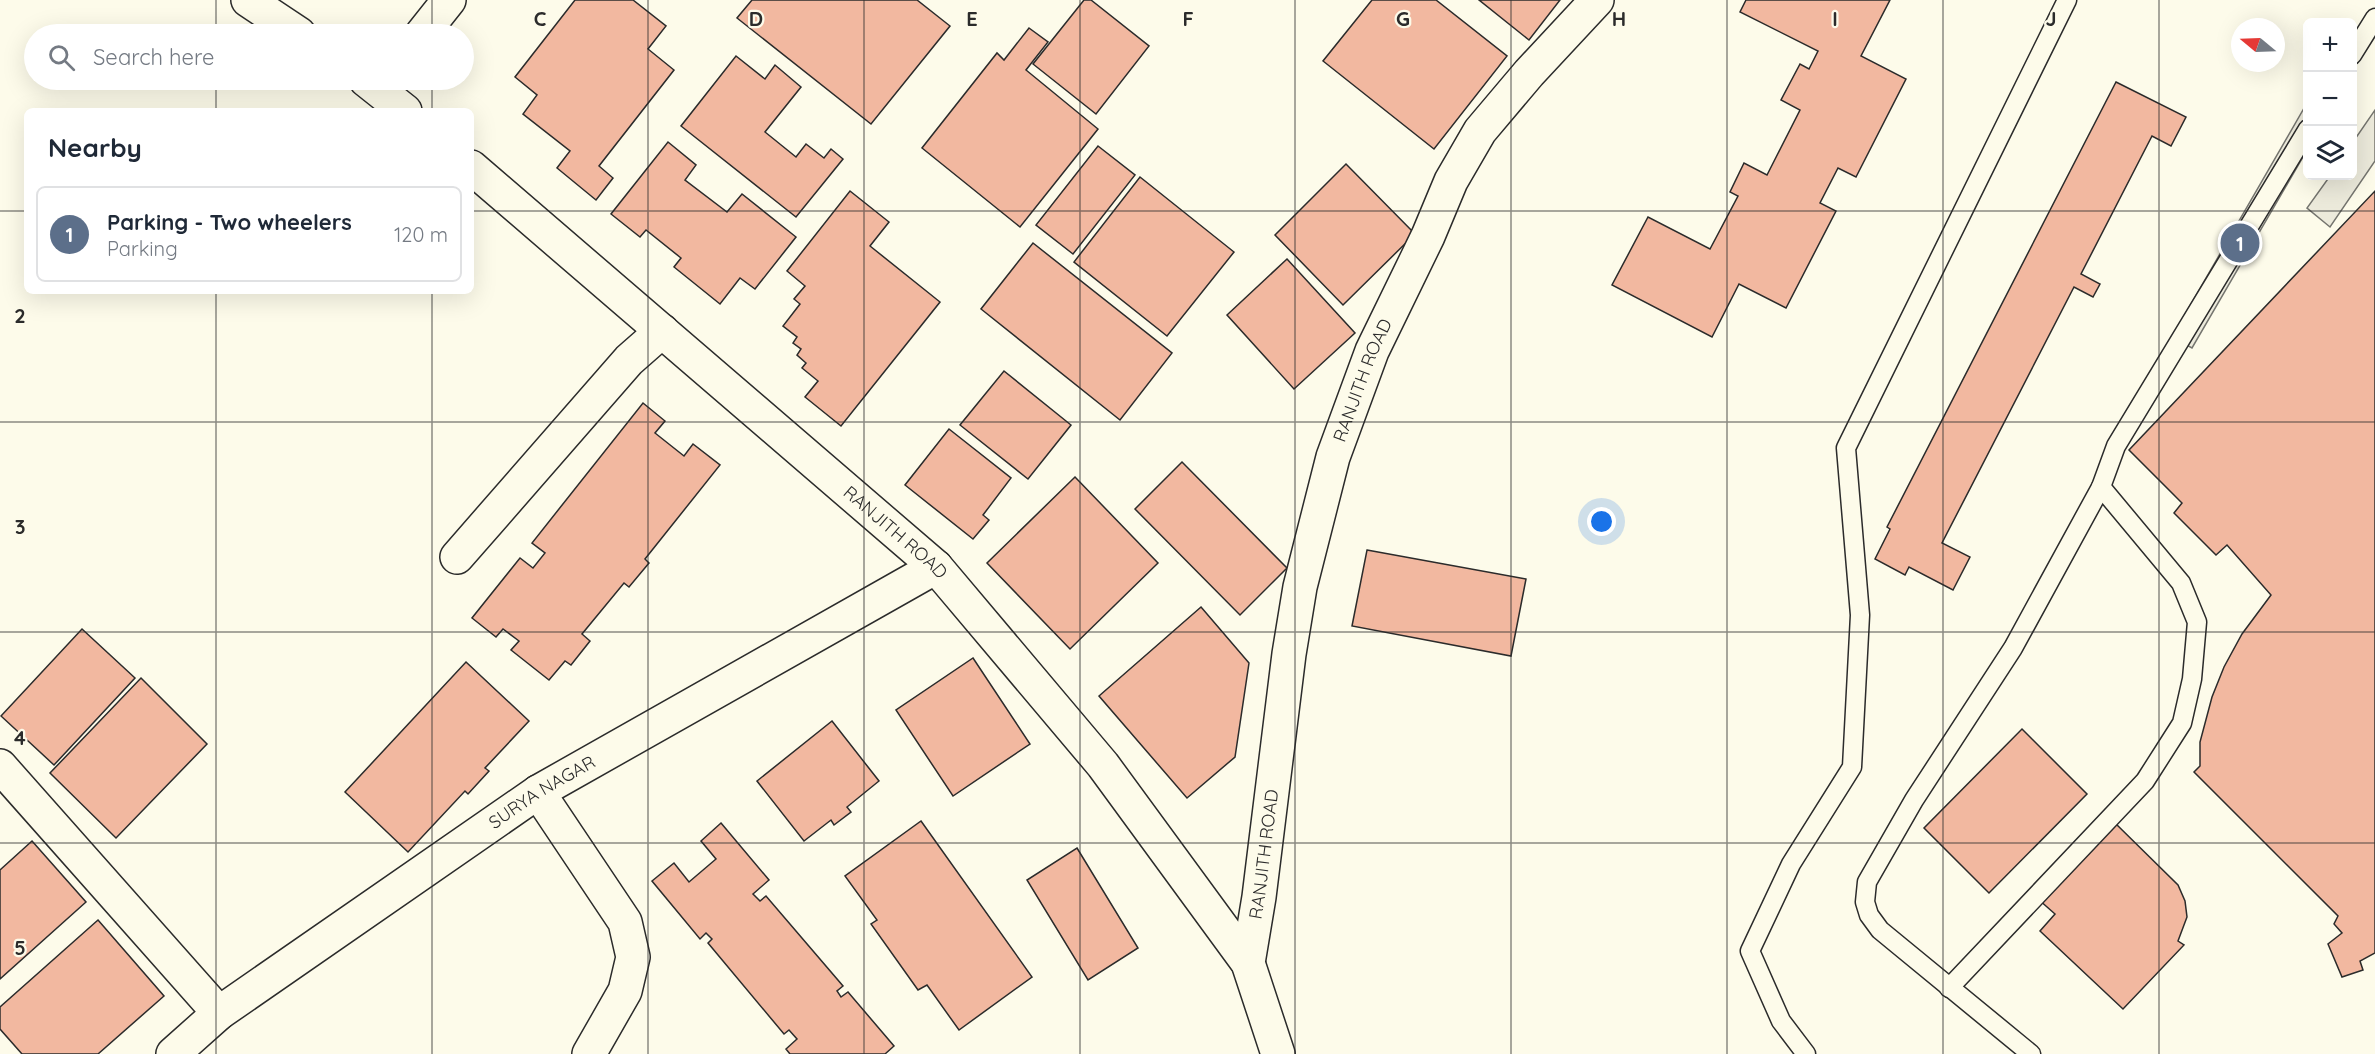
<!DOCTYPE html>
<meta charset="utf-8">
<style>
:root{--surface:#fff;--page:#f2f2f3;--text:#1f2937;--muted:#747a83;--line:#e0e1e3;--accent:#c62828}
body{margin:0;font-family:Quicksand,sans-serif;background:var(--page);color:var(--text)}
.controls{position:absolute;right:18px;top:18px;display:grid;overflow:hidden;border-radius:9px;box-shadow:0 6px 24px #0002}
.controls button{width:54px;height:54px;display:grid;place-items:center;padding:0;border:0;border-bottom:2px solid var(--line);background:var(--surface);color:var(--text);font:30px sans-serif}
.compass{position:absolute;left:2231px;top:18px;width:54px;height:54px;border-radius:50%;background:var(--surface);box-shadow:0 6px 24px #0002;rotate:289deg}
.you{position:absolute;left:1602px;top:522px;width:21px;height:21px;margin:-15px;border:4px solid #fff;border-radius:50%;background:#1a73e8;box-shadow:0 0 0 9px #1a73e833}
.badge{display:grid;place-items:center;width:39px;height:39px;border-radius:50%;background:var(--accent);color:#fff;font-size:20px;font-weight:700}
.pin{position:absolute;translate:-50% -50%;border:3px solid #fff;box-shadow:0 2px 6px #0006}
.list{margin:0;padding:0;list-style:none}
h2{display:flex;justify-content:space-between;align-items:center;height:78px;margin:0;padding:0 24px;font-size:26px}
h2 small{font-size:20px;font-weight:400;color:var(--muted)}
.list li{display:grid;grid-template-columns:39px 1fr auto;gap:18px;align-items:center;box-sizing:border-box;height:96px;margin:0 12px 12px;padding:0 12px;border:2px solid var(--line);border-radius:9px}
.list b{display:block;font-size:22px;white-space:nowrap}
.list p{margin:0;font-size:20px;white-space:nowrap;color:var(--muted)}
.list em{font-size:20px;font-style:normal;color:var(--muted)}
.icon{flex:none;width:33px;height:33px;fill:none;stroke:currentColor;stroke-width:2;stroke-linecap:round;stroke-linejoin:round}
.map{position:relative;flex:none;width:2375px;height:1054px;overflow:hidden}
.search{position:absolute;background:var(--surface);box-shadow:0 6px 24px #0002;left:24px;top:24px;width:450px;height:66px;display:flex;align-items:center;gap:15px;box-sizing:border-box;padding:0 21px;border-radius:33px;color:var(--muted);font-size:22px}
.panel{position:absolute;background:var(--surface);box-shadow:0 6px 24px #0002;left:24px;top:108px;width:450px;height:186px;border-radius:9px}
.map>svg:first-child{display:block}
.parking{fill:#eceadb;stroke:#74746e;stroke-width:1.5}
.building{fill:#f2b8a0;stroke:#2b2b2b;stroke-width:1.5}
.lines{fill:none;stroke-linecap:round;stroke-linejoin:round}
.service-casing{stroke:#2b2b2b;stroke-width:21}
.minor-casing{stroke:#2b2b2b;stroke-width:36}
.service{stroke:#fdfbea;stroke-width:18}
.minor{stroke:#fdfbea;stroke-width:33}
.grid{fill:none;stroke:#2b2b2b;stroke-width:1.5;stroke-opacity:0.55}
.labels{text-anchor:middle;stroke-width:4.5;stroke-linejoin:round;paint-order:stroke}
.street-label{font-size:18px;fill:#2b2b2b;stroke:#fdfbea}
.grid-label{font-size:20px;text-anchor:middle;font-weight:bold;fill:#2b2b2b;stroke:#fdfbea;stroke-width:4.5;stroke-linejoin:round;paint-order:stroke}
</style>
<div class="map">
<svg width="2375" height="1054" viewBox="0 0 2375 1054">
<rect width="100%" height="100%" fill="#fdfbea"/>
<g class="parking">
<polygon points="2307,103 2307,150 2192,348 2172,337"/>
<polygon points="2375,110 2375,161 2330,227 2307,208 2330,176 2352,176 2353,142"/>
</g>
<g class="building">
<polygon points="575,0 633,0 666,26 648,49 674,70 599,166 613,178 596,200 557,168 570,151 523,114 537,95 515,77"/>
<polygon points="752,0 917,0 950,26 871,124 737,18"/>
<polygon points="1084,0 1091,0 1149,46 1096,114 1033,64"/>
<polygon points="1372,0 1436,0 1507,56 1434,149 1323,61"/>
<polygon points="1479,0 1560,0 1529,40"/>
<polygon points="1746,0 1890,0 1861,56 1906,79 1856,177 1838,168 1820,203 1836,211 1786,308 1739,284 1712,337 1612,285 1648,217 1710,249 1738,196 1730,192 1744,163 1767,175 1800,110 1781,100 1800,64 1809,69 1818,51 1740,12"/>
<polygon points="1029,28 1048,42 1026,70 1098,129 1020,227 922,148 997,53 1004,60"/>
<polygon points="736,56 765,79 775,65 801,87 765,132 796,157 806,144 824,158 831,149 843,159 796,217 681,126"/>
<polygon points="2116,82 2186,117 2171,146 2152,136 2081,274 2100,284 2093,297 2074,287 1942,543 1970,557 1953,590 1909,567 1905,575 1875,559 1890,529 1887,527"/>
<polygon points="668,142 696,165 685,180 727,212 742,194 796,237 755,289 740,278 720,304 674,267 681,258 646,230 640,237 611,214"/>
<polygon points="1098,146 1135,175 1073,254 1036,225"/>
<polygon points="1346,164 1415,234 1343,305 1275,235"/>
<polygon points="1140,177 1234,252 1167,336 1074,262"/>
<polygon points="850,191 889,222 870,246 940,302 841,426 805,397 818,381 802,368 806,363 797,355 801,349 793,343 797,337 783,326 800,304 794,299 805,286 787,271"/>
<polygon points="2375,191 2375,953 2360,961 2363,970 2342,977 2328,944 2342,933 2334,924 2338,916 2194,772 2200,766 2200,742 2212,697 2224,667 2242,634 2271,595 2227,545 2216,555 2174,513 2182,503 2129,450"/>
<polygon points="1033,243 1172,353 1120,420 981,309"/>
<polygon points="1287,259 1355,333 1294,389 1227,315"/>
<polygon points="1004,371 1071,425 1028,479 960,425"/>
<polygon points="643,403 665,421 655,433 684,456 693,444 720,465 645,559 649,563 629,587 624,583 582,634 590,641 571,665 565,661 549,680 511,650 519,641 503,629 496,637 472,618 520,558 533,568 545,553 532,543"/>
<polygon points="949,429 1011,478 983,515 989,520 973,539 905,485"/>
<polygon points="1182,462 1287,568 1240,615 1135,509"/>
<polygon points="1075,477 1158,563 1070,649 987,563"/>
<polygon points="1367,550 1526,579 1511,656 1352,626"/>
<polygon points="1201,607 1249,663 1235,757 1187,798 1099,696"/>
<polygon points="82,629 135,678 54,765 1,716"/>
<polygon points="973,658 1030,744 953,796 896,710"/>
<polygon points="466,662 529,721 485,768 489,771 468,794 465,791 408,852 345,792"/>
<polygon points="141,678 207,744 116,838 50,773"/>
<polygon points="832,721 879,781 847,807 851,812 834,825 831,820 804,841 757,781"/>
<polygon points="2022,729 2087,794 1989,893 1924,828"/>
<polygon points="921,821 1032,977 959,1030 927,985 918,990 871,924 877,920 845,876"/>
<polygon points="2114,822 2178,885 2185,901 2187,917 2178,941 2184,945 2123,1009 2040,931 2055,914 2038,899"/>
<polygon points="721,823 769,880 753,894 760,901 766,896 843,986 837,991 841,997 848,992 894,1046 885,1054 790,1054 786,1049 797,1039 789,1030 784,1034 708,943 712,939 706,933 700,939 652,881 674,863 689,882 716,859 701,841"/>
<polygon points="32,841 86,902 0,979 0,870"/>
<polygon points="1077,848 1138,948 1088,980 1027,880"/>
<polygon points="98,920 164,996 98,1054 22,1054 0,1029 0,1007"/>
</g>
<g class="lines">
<g class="service-casing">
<g id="service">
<polyline points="2352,55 2375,18"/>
<polyline points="1949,988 2145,781 2182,723 2192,679 2197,622 2181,583 2101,487"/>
<polyline points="1806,1054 1781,1021 1750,951 1791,864 1852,767 1860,615 1846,448 2067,0"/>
<polyline points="2031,1054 1880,930 1869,915 1865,902 1867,882 1914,800 2013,648 2101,487 2116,446 2308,129"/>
</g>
</g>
<g class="minor-casing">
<g id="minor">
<polyline points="248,0 299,34"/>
<polyline points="422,34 449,0"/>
<polyline points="366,80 405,111"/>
<path id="s1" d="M471,167l465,400 167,198 145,198 30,91"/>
<polyline points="457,557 629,360 662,331"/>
<polyline points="0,766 219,1013"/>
<polyline points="538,792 625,922 633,957 625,991 589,1054"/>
<path id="s2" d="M1248,963l11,-66 30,-243 11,-67 33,-130 39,-106 56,-115 23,-55 29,-50 49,-58 68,-73"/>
<path id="s3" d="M173,1054l46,-41 319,-221 398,-225"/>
</g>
</g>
<use href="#service" class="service"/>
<use href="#minor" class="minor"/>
</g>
<path class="grid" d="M216,0v34M432,0v34M648,0v1054M864,0v1054M1080,0v1054M1295,0v1054M1511,0v1054M1727,0v1054M1943,0v1054M2159,0v1054M216,80v31M432,80v31M0,211h27M471,211h1904M216,291v763M432,291v763M0,422h2375M0,632h2375M0,843h2375"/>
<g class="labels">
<g class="street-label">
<text dy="6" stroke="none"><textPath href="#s2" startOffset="596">RANJITH ROAD</textPath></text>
<text dy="6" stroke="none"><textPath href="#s1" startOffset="560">RANJITH ROAD</textPath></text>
<text dy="6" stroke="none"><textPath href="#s3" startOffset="453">SURYA NAGAR</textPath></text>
<text dy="6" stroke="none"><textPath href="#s2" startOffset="110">RANJITH ROAD</textPath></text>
</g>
</g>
<g class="grid-label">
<text x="540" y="26">C</text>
<text x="756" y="26">D</text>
<text x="972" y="26">E</text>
<text x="1188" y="26">F</text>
<text x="1403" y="26">G</text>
<text x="1619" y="26">H</text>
<text x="1835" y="26">I</text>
<text x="2051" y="26">J</text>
<text x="20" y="323">2</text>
<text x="20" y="534">3</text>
<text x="20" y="745">4</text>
<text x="20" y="955">5</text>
</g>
</svg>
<div class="controls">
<button>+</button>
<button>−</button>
<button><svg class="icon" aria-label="layers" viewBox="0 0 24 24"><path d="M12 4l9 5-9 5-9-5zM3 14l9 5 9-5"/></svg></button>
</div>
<svg class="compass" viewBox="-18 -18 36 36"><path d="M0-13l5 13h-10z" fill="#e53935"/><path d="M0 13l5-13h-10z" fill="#747a83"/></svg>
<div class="you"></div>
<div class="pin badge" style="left:2240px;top:243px;background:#5c6f8a">1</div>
<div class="search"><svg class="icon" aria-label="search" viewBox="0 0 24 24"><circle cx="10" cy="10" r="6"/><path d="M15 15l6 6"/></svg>Search here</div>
<section class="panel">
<h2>Nearby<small></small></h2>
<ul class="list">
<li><span class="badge" style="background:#5c6f8a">1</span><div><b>Parking - Two wheelers</b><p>Parking</p></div><em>120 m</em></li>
</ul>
</section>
</div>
